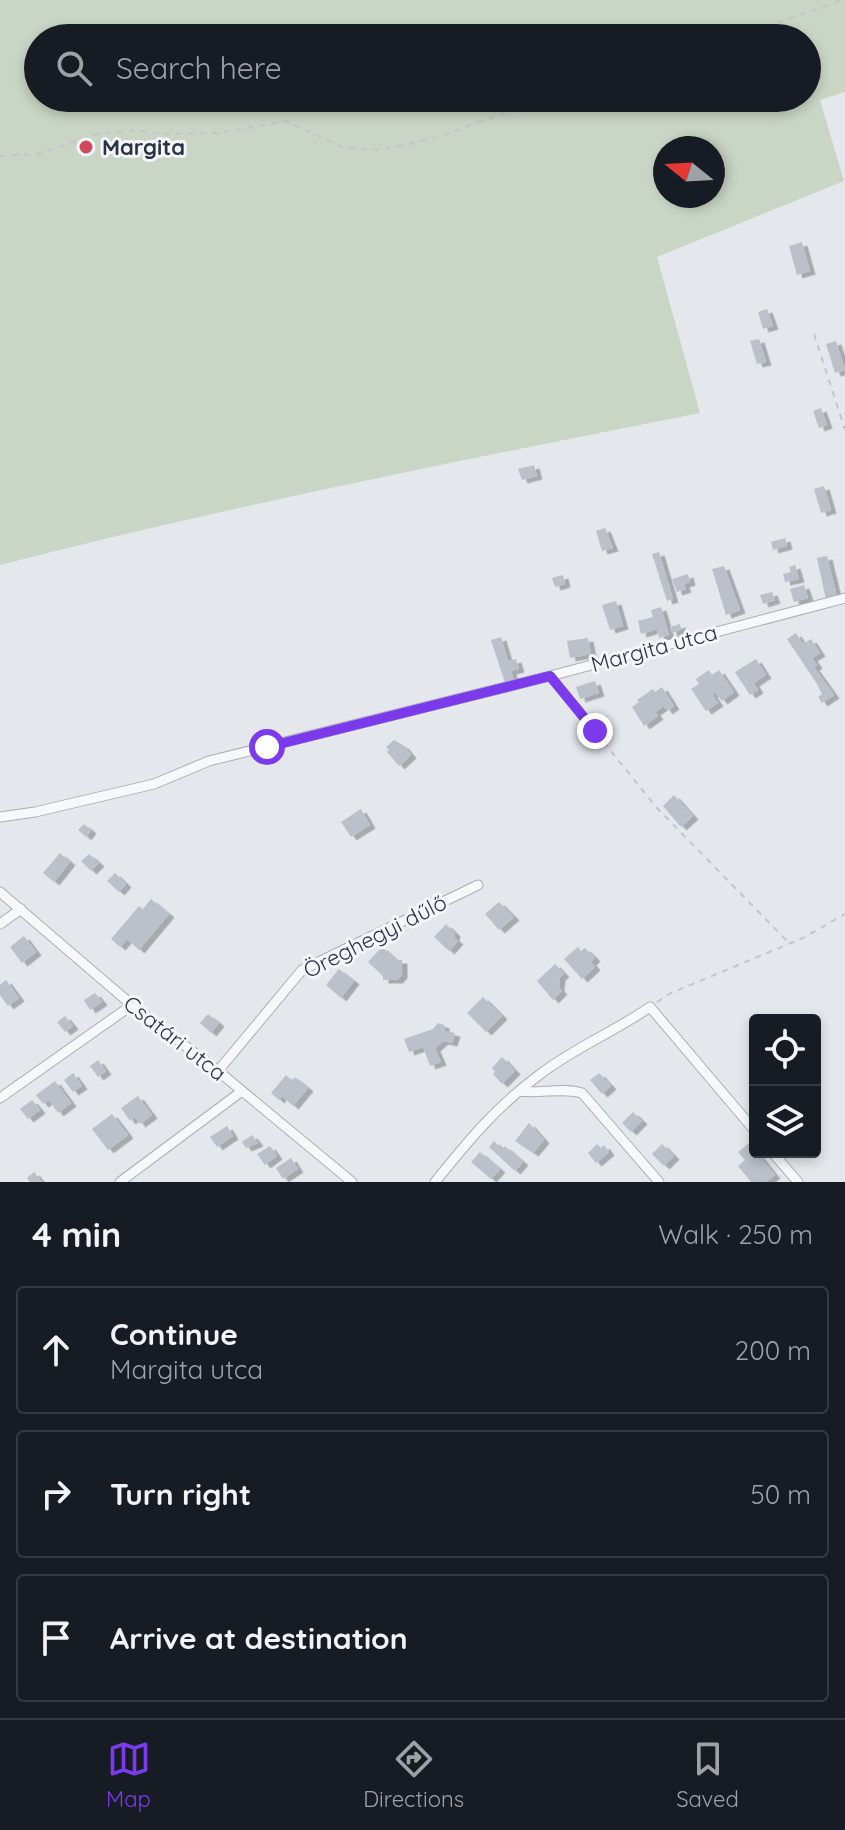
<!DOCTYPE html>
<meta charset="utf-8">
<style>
:root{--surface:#171b24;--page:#242831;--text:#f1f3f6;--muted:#9ea1a6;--line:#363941;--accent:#7c3aed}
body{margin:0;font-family:Quicksand,sans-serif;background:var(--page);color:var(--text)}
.controls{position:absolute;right:24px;bottom:24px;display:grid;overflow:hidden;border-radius:8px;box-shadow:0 4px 12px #0003}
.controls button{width:72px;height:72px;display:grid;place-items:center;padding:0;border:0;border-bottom:2px solid var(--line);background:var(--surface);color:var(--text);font:40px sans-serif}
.compass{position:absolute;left:653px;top:136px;width:72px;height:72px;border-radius:50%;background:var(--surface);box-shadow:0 4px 12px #0003;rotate:288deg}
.stop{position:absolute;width:24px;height:24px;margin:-18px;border:6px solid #7c3aed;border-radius:50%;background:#fff}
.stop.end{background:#7c3aed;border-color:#fff;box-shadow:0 2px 8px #0008}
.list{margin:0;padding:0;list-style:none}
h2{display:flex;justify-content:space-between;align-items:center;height:104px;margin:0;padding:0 32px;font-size:34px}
h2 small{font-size:26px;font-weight:400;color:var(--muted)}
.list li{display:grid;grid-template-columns:52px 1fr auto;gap:24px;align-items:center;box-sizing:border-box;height:128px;margin:0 16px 16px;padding:0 16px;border:2px solid var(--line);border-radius:8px}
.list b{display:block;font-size:30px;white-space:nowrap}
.list p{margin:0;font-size:26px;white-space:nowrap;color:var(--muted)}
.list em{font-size:26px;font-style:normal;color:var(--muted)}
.icon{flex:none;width:44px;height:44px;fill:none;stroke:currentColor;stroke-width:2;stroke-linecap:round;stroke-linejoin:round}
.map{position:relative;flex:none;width:845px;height:1182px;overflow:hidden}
.search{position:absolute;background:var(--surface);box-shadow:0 4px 12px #0003;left:24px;right:24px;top:24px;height:88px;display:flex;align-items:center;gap:20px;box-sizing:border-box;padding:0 28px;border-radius:44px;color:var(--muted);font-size:30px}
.sheet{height:536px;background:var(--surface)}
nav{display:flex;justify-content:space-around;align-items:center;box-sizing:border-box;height:112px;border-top:2px solid var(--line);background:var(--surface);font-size:22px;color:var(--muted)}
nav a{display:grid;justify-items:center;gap:4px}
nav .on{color:var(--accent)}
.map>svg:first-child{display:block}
.green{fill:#c9d6c5;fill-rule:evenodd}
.building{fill:#bbc0ca;filter:url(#shadow)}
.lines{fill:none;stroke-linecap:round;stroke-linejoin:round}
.minor-casing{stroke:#a9aeb7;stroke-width:11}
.path{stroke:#c2c5cb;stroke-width:2;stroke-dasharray:6 6;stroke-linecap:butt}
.minor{stroke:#f7f8fa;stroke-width:9}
.route{stroke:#7c3aed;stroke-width:10}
.poi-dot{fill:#d1495b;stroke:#f4f6f9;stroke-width:3}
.labels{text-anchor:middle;stroke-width:6;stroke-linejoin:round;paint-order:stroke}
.poi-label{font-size:22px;font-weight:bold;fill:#2b3445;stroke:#f4f6f9;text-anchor:start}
.street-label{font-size:22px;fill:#2b3445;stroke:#f4f6f9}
</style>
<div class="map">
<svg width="845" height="1182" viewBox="0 0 845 1182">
<defs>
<filter id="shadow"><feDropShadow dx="5.5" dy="3.5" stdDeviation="0" flood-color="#0004"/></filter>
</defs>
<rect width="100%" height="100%" fill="#e4e7ec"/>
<path class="green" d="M0,0h845v92l-25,8 24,81 -187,76 43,156c-234,46 -469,93 -700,152zM38,38h769v60h-769zM665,148h48v48h-48z"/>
<g class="building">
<polygon points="802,242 810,271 797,275 789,246"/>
<polygon points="767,309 773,326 763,329 758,312"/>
<polygon points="759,339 766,362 757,364 750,341"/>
<polygon points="836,341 845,370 835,373 826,344"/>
<polygon points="821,408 827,425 819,428 813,411"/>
<polygon points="534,465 537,476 522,480 518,469"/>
<polygon points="824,486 831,510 821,513 814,489"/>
<polygon points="605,528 613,548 602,551 596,531"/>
<polygon points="785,538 787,546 773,550 771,542"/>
<polygon points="659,552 673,599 667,601 652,554"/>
<polygon points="827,556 837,597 826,600 817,558"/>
<polygon points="795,565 799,579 785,582 783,574 791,572 789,567"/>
<polygon points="724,566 740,610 726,615 712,569"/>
<polygon points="688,574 690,582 684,584 686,589 677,592 672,579"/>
<polygon points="563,575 565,584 555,587 552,578"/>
<polygon points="804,585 808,598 794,602 790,589"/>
<polygon points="772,592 775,600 763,604 760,595"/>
<polygon points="616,601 623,626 610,630 602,605"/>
<polygon points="661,607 669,635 659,638 657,629 641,634 638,621 653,617 651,610"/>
<polygon points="680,624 681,630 672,633 670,627"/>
<polygon points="796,633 803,644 811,639 820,653 812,658 817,665 814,667 834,695 822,703 818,697 822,694 817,684 787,639"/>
<polygon points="501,637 508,661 516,659 519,669 511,671 514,680 505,683 491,640"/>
<polygon points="588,638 591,654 570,658 567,641"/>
<polygon points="756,659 766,675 754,683 758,690 750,695 735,672"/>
<polygon points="709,670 712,675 719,670 734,692 722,701 715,692 712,694 718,703 706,711 691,689 699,684 696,679"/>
<polygon points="595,681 599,693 580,699 576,687"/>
<polygon points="662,687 674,706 667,711 664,706 655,712 658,716 644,726 632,707 639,702 637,700 653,689 655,692"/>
<polygon points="394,740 404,746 411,755 399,766 387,752 389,750 386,747"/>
<polygon points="674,795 693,816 681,827 663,806"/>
<polygon points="361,809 370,825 351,837 341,822"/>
<polygon points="84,824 91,830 86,837 78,830"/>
<polygon points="60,853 70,862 54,882 43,873"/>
<polygon points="89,854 99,863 91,871 81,861"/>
<polygon points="115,873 126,884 119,892 107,881"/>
<polygon points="151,899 169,914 139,950 127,939 120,947 111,939 139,906 143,909"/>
<polygon points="499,902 514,917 499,930 485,914"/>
<polygon points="446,924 455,933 454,938 458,941 449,951 434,937"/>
<polygon points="24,936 36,952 22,963 10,947"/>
<polygon points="382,947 396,960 402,960 402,975 397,980 383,980 383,976 368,962"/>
<polygon points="578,947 581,951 585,948 595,958 591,962 595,967 582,979 564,959"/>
<polygon points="555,964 564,974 560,977 559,988 562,991 553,1000 537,981"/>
<polygon points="339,969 354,981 341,998 326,985"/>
<polygon points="6,980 19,998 8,1006 0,995 0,985"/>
<polygon points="95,993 102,1002 90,1010 84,1000"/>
<polygon points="483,997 502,1016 486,1032 467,1013"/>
<polygon points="208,1014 219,1023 211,1033 200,1023"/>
<polygon points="65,1016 73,1026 65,1032 57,1022"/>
<polygon points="438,1023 444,1025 445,1031 455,1033 452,1043 443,1041 435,1048 441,1062 430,1066 423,1047 409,1052 404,1039 433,1029"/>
<polygon points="502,1057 515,1071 502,1084 493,1074 495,1072 492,1068"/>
<polygon points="98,1060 106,1071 98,1077 90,1066"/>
<polygon points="73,1073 82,1086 73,1092 64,1080"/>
<polygon points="599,1073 611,1086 602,1094 590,1080"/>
<polygon points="286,1075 292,1081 295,1077 308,1088 293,1106 282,1096 279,1100 271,1093"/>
<polygon points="55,1081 71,1103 58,1113 49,1100 43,1104 36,1095"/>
<polygon points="138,1096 152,1115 140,1124 135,1117 130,1121 121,1108"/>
<polygon points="32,1100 40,1110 28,1119 20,1109"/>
<polygon points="633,1112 642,1121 631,1132 622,1123"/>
<polygon points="112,1114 128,1135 108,1150 92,1129"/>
<polygon points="529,1123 544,1140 533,1153 515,1141"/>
<polygon points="227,1126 233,1136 217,1147 210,1137"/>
<polygon points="252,1135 258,1143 246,1148 242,1142"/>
<polygon points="494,1141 502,1149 505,1146 523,1162 515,1171 489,1147"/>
<polygon points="749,1143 775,1175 766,1182 751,1182 738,1166 745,1160 738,1152"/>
<polygon points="597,1144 601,1148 604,1145 609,1152 596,1163 588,1153"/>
<polygon points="662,1144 674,1156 664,1166 652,1154"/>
<polygon points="270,1146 277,1156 265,1165 257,1154"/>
<polygon points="480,1152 500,1169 491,1179 471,1162"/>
<polygon points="291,1158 298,1169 283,1179 276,1168"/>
<polygon points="34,1172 42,1182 30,1182 27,1178"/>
</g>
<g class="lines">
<g class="minor-casing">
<g id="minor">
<polyline points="0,817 35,812 154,784 209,761 550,676 845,598"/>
<polyline points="0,892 132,1005 218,1071 352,1182"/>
<polyline points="0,924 21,909"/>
<polyline points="218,1071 302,970 478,885"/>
<path d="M519,1091c21,3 44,-4 63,2l77,89"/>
<polyline points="0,1098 132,1005"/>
<polyline points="772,1152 798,1182"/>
<polyline points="120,1182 242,1091"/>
<path d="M435,1182c34,-42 60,-74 104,-107 35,-27 75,-43 111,-68l105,124"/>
</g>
</g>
<g class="path">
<polyline points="745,38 771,25 842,0"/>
<polyline points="0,156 38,154 101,133 137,130 158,134 218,133 286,121 342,147 381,150 438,137 501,114 589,98"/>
<polyline points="814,334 845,430"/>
<polyline points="558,686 657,808 789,943"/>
<polyline points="657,1002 671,993 803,938 845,914"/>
</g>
<use href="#minor" class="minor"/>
</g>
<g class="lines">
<polyline class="route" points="267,747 550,676 595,731"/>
</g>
<circle class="poi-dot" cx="86" cy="147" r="8"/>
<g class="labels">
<g class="poi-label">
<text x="102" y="155">Margita</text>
</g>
<g class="street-label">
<text transform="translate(654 648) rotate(-15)" y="8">Margita utca</text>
<text transform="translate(375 936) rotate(-27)" y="8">Öreghegyi dűlő</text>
<text transform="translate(175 1038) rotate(38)" y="8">Csatári utca</text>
</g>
</g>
</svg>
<div class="controls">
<button><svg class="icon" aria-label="locate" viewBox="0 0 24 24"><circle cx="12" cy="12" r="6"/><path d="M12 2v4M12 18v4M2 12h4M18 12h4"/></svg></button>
<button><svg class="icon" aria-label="layers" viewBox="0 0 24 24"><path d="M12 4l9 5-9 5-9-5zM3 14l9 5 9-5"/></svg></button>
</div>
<svg class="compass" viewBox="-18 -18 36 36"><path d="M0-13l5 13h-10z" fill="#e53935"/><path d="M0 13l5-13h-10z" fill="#9ea1a6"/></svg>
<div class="stop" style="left:267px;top:747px"></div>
<div class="stop end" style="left:595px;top:731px"></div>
<div class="search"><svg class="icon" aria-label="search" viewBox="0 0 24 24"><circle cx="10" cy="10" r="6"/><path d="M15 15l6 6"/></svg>Search here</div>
</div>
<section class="sheet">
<h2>4 min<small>Walk · 250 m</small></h2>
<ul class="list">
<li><svg class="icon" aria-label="ahead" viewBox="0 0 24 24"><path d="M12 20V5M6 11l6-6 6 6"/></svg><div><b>Continue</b><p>Margita utca</p></div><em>200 m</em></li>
<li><svg class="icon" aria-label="right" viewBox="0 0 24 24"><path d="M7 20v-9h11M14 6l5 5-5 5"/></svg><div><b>Turn right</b></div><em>50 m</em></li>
<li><svg class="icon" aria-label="arrive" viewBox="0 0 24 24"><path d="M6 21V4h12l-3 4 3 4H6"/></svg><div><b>Arrive at destination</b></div></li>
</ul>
</section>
<nav>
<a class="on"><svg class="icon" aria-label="map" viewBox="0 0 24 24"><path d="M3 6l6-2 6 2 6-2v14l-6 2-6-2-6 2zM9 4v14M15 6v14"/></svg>Map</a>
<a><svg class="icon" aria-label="directions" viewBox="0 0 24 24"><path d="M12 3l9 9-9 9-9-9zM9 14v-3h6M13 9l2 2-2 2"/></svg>Directions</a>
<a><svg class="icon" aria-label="saved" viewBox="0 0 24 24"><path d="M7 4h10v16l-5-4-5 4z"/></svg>Saved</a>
</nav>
